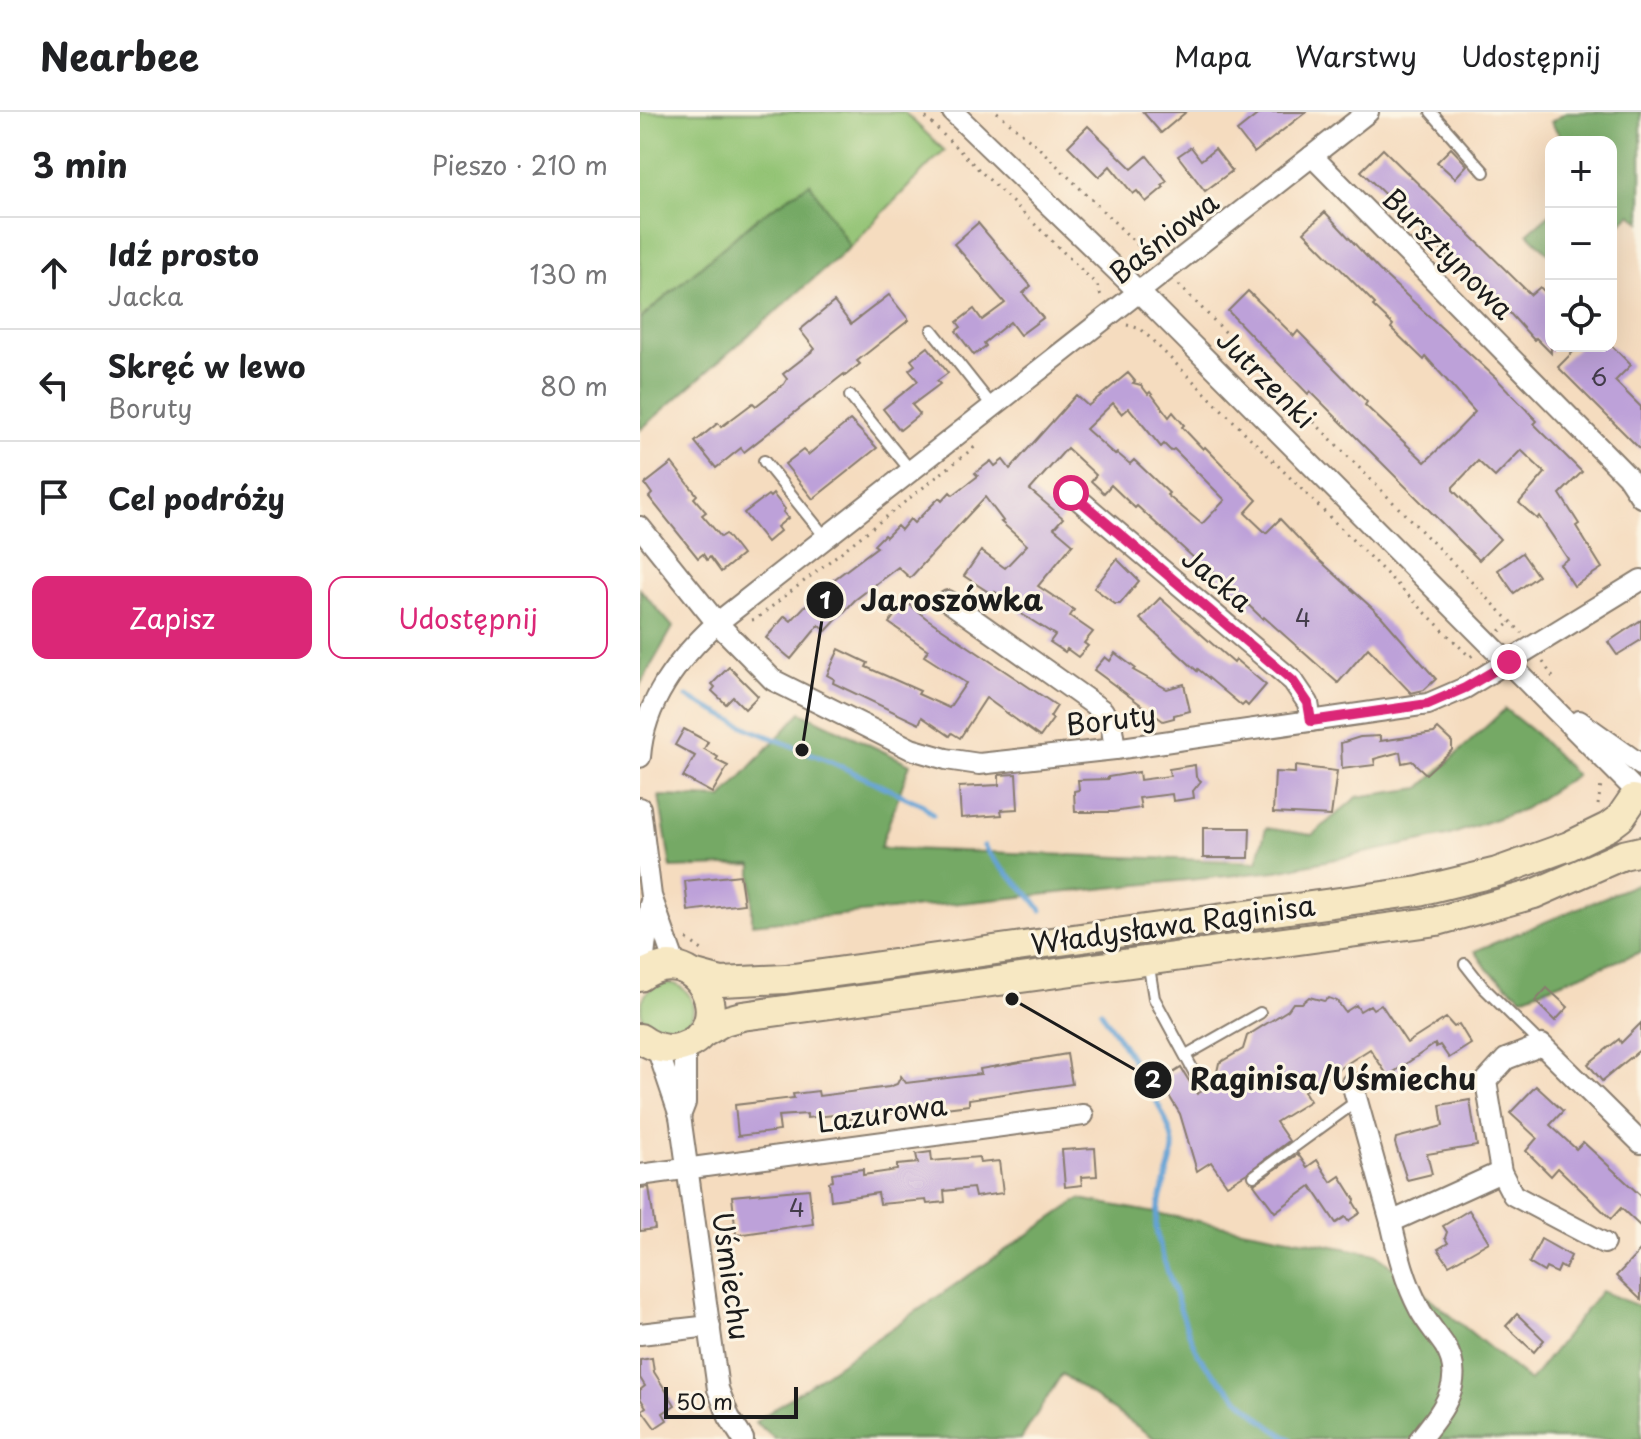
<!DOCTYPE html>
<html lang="pl">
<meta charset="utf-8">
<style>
:root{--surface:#fff;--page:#f6f6f6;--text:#202124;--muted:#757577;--line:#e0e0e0;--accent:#db2777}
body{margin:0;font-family:"Playpen Sans",sans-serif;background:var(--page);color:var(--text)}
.controls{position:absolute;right:24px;top:24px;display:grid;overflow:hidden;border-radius:16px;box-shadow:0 8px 32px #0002}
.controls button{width:72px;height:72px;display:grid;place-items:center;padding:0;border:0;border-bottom:2px solid var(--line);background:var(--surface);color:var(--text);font:40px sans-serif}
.scale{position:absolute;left:24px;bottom:20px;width:134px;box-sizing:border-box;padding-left:8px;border:4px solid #1c1c1c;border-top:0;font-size:22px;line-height:28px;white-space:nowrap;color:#1c1c1c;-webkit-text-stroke:6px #fcf5e5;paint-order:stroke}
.stop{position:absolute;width:24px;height:24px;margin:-18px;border:6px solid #db2777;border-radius:50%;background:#fff}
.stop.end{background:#db2777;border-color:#fff;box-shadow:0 2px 8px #0008}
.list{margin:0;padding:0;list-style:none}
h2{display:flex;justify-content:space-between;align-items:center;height:104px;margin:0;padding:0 32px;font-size:34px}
h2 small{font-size:26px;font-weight:400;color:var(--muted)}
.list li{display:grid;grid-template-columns:52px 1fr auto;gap:24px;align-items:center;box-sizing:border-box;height:112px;padding:0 32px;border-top:2px solid var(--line)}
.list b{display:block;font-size:30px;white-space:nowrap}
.list p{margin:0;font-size:26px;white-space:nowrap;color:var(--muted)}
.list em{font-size:26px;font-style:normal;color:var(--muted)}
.actions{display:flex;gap:16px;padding:24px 32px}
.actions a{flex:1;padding:18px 0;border:2px solid var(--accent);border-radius:16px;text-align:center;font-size:28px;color:var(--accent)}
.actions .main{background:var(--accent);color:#fff}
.icon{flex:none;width:44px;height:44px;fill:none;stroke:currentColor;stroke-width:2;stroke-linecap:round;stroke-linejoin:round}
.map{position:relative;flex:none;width:1001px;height:1327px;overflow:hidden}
header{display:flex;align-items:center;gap:48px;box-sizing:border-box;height:112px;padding:0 40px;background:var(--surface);border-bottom:2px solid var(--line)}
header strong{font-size:38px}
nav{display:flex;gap:44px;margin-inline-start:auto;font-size:28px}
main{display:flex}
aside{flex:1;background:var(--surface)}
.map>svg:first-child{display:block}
.green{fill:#92c373;stroke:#577048;stroke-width:2}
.forest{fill:#75a965;stroke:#486240;stroke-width:2}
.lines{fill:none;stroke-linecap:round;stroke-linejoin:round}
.stream{stroke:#63a2d5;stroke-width:5}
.building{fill:#bda1d9;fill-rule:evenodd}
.service-casing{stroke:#887c6e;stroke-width:14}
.minor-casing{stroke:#887c6e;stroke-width:24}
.secondary-casing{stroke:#887c6e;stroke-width:32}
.path{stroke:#887c6e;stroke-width:3;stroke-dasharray:2 6;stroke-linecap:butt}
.service{stroke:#fff;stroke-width:10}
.minor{stroke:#fff;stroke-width:20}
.secondary{stroke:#f7e8c3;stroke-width:28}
.route{stroke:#db2777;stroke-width:10}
.labels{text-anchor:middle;stroke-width:6;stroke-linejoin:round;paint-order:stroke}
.number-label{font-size:24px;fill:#443d4b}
.street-label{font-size:28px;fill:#1c1c1c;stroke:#fcf5e5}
.leader{fill:none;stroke:#1c1c1c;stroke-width:3}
.callout-dot{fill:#1c1c1c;stroke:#fcf5e5;stroke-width:3}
.mark-label{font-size:24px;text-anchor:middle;font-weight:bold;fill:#fff}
.callout-label{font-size:30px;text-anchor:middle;font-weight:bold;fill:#1c1c1c;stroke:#fcf5e5;stroke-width:6;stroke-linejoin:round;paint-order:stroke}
</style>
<header>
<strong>Nearbee</strong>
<nav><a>Mapa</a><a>Warstwy</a><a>Udostępnij</a></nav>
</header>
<main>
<aside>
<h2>3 min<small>Pieszo · 210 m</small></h2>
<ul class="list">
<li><svg class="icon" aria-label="ahead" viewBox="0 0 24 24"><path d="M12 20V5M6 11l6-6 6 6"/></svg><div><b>Idź prosto</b><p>Jacka</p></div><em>130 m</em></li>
<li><svg class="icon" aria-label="left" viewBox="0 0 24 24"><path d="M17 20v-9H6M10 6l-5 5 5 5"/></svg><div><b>Skręć w lewo</b><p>Boruty</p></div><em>80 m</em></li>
<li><svg class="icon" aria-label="arrive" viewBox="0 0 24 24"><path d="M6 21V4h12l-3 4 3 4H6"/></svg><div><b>Cel podróży</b></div></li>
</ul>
<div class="actions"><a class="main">Zapisz</a><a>Udostępnij</a></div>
</aside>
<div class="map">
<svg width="1001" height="1327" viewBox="0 0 1001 1327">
<rect width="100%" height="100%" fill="#fcf5e5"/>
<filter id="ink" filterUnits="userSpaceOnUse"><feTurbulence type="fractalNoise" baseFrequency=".0125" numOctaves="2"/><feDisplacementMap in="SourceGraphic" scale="16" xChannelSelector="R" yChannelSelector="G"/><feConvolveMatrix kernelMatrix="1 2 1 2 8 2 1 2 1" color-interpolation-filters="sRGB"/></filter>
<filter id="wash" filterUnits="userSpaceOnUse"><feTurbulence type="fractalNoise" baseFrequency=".006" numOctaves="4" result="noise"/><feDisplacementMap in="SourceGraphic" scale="32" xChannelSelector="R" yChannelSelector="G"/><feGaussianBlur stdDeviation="1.8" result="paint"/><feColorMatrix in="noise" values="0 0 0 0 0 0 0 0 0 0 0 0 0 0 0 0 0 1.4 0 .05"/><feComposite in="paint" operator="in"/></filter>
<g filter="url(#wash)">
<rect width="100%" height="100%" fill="#f5dcbf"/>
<g class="green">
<polygon points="0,0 264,0 305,39 292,50 210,135 169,72 115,108 0,207"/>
<circle cx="27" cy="897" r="26"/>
</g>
<g class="forest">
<polygon points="926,0 1001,0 1001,110 991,102 971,119 971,30 924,30 911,10"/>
<polygon points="170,71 210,135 0,318 0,207 115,108"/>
<polygon points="911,101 911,144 888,121"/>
<polygon points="0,477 33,515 0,573"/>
<polygon points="865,597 895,621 936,663 884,697 807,724 637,759 112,812 112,753 31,756 19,684 82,686 161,600 270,652 240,736 617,750 626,716 672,723 717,685 780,676"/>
<polygon points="1001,770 1001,840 882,885 848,858 835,839"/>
<polygon points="440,1087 736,1142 890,1269 961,1179 1001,1195 1001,1327 515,1327 422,1262 381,1327 135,1327 115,1310"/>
</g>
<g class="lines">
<g class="stream">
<polyline points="47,585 110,617 187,648 283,693 293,703"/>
<path d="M344,734c15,25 41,39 57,64"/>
<path d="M461,899c19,31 68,100 72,133 2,19 -18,58 -17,83 0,15 34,113 42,127 13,20 72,77 93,85"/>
</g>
</g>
<g id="blocks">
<g class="building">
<polygon points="503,0 546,0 521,21"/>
<polygon points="621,0 666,0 614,41 597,19"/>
<polygon points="448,14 492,57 507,44 527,69 522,73 524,75 506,90 497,79 493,82 470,54 459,65 428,34"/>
<polygon points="551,35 561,48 575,37 592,59 565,79 538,44"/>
<polygon points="811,36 827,53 815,66 797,50"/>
<polygon points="743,37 891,183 900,175 911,186 911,241 896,226 894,228 858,188 855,191 721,59"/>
<polygon points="685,100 739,158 856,266 897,309 894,312 942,360 920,382 939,412 936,414 962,456 934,474 920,452 928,447 899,404 897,407 879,391 905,361 881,338 855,365 838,349 813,375 813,378 860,427 839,448 670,279 668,282 588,199 608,179 654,224 658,219 727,290 725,293 785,350 812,324 835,300 786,245 784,248 751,216 753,213 733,194 735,192 664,120"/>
<polygon points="338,111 391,174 383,181 403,206 380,223 370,210 344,231 346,234 334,243 316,219 321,215 317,210 334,197 342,208 365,191 314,132"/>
<polygon points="249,183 269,208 217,249 220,252 205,264 204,262 104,340 101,336 76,356 55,330 78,311 81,315 113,291 116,294 144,272 147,267 143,262 175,237 160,218 194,190 211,212"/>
<polygon points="939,234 972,234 991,253 975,269 1001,295 1001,338 918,255"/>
<polygon points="288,235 308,261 297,269 300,272 272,293 280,302 260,318 243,297 278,269 269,258 275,253 271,248"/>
<path d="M488,261l7,8 -2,2 8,2 7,9 2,-2 19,25 4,-5 11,13 -2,2 21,22 2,-2 52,53 -12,13 21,20 14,-14 37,39 64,58 55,63 -12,11 -13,3 -43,-45 -30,35 -74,-66 -1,2 -50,-48 -6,6 -16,-14 4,-4 -58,-53 -2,2 -24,-23 -7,8 -13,-12 5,-6 -29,-27 -37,42 33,28 -9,10 19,16 -35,42 36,24 -4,6 23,16 -9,11 4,3 -10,11 -11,-8 -2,3 -15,-10 5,-7 -35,-22 2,-3 -27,-18 -2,3 -29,-19 17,-25 24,17 22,-23 -26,-23 2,-1 -18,-24 -75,81 -12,-11 -43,33 -29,31 -7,-6 -28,34 -25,-21 19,-22 6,5 29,-31 57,-43 -3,-2 10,-10 2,2 11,-11 4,4 9,-11 4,4 25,-25 3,3 8,-9 3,3 25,-19 -3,-3 16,-12 4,5 8,-6 7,9 66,-74 12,11zM473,291l9,11 7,-6 32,39 3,-3 7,7 3,-2 51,51 -23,24 -35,-29 2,-2 -35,-33 -4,4 -13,-11 -2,2 -29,-26z"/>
<polygon points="210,308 237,336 173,387 145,352 163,338 168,343"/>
<polygon points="32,351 57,383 54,386 66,400 62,403 81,425 86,422 102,443 81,460 70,445 67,448 63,442 58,446 9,385 12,382 5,372"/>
<polygon points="133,382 145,397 143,400 148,406 137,415 140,419 127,430 104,401 128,383 130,385"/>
<polygon points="882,441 898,464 874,481 858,458"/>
<polygon points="477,447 499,469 480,492 475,492 454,476"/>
<polygon points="520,486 594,551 596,548 626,573 608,594 605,591 602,594 558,557 557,559 500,507"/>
<polygon points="265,489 286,506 417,594 410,605 413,607 400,625 346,586 320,626 312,621 310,624 282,605 279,612 193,571 194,567 187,563 199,537 228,551 226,555 280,579 278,582 309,596 326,571 284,544 288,538 249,511"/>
<polygon points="1001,508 1001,528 977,543 968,530"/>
<polygon points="475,541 495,556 493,558 527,577 544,572 550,599 534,603 534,606 523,609 454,558 465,545 470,549"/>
<polygon points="89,555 118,584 105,597 93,585 86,592 72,579 75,575 72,572"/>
<polygon points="44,617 68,630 64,637 78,645 76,648 88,654 72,681 43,665 55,644 35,633"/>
<polygon points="798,617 812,630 812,638 786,662 772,649 762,651 760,640 734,647 735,653 702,657 701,631 720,625 740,624 740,629 794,621"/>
<polygon points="555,653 556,665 561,669 553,679 554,686 533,689 532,682 499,686 501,696 473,700 435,700 434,679 439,678 438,668 468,667 468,665 499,660 500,668 530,664 529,657"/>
<polygon points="655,654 697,659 691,704 633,701 635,660 655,661"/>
<polygon points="376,662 378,697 361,698 362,703 321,706 319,675 359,673 359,663"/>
<polygon points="563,716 610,716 609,746 563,746"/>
<polygon points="100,763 104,792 48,799 45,769"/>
<polygon points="907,876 928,895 915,909 895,889"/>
<polygon points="669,885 684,889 689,886 697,889 705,900 716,893 720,899 730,893 733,897 741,892 767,931 806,906 814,915 819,912 831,932 809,946 800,933 796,935 795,932 748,964 730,937 664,979 670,989 636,1010 649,1029 607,1061 587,1073 571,1050 557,1059 540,1002 520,969 541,956 557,982 581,968 577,960 579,951 603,937 607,924 648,898 653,891 662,891"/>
<polygon points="1001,911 1001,937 962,969 948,952 979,927 981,931"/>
<polygon points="427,942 432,972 329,987 329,993 297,997 296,995 204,1008 203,1002 167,1006 167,1002 138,1004 140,1019 98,1024 95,993 154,986 153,982 178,979 179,984 249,975 257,972 261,964 266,971 341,962 340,957"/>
<polygon points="896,974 923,999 910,1013 936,1037 943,1030 1001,1084 1001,1115 981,1096 971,1107 918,1056 911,1064 886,1039 897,1026 870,1001"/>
<polygon points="830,988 837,1034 787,1042 792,1062 767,1068 755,1031 756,1026 803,1014 800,993"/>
<polygon points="455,1036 457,1064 441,1065 442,1073 425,1075 422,1038"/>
<polygon points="291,1040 292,1049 339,1045 340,1051 359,1049 363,1081 335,1085 333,1076 304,1079 305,1090 287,1092 286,1088 240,1092 238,1081 191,1088 189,1070 193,1069 192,1061 223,1057 223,1063 257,1058 257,1053 278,1051 276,1042"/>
<polygon points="658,1042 667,1055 677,1048 691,1070 700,1064 715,1088 714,1091 720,1101 708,1109 705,1105 696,1111 671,1074 635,1100 614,1072"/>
<polygon points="9,1075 15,1117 0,1119 0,1076"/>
<polygon points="169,1077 173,1112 96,1123 92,1084"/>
<polygon points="829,1098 849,1130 809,1153 798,1137 808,1131 805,1126 807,1120 803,1114"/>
<polygon points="901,1127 931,1144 925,1157 920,1154 917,1161 906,1156 904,1160 889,1151"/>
<polygon points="1001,1138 1001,1188 976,1164"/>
<polygon points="877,1202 904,1228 894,1240 866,1214"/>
<polygon points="12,1246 14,1260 35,1293 23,1301 27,1308 15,1316 2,1298 6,1295 0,1286 0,1278 5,1274 0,1266 0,1248"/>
</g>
</g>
</g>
<g filter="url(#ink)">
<use href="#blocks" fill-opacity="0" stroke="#887c6e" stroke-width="2"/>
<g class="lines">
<g class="service-casing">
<g id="service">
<polyline points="791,0 844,60"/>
<polyline points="292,218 353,295"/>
<polyline points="210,284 271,359"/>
<polyline points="124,349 186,426"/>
<polyline points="508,849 514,886 560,971"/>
<polyline points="825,852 843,875 902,933"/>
<polyline points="546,943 620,901"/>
<polyline points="614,1064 717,989"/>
</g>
</g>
<g class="minor-casing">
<g id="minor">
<polyline points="313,0 500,181 996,679"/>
<polyline points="672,44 987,364 1001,385"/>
<polyline points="431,381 653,569 668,591 671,609"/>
<polyline points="0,415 77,511 133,568 271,637 306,647 339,652 475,637 788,592 825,576 1001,468"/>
<polyline points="308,489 463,599 472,617 475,637"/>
<polyline points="939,609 1001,653"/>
<path d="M0,645c4,-55 38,-98 77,-134l651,-511"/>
<polyline points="0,696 11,784 36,855"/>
<polyline points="2,863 10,792"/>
<polyline points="17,936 40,1004 78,1277 89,1305 103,1327"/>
<polyline points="712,971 751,1110 861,1060"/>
<polyline points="40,1004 45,991 45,934"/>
<polyline points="0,1063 443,1003"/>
<path d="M751,1110c7,31 14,60 29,88 7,13 17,24 25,36 22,36 -3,65 -25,93"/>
<polyline points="964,1131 873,1083 861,1060 846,969 866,947 902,933 1001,1031"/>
<polyline points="0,1222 70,1214"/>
</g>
</g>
<g class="secondary-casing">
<g id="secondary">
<polyline points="52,862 81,870 146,867 779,779 857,760 929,734 968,715 980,706 993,687"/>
<path d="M0,865c57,-42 101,51 41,70 -15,5 -29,0 -41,-9"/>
<polyline points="60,923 84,909 102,904 797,809 894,782 983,743 1001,739"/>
</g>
</g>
<g class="path">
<polyline points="280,0 457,173 461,184"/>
<polyline points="357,0 395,32 511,146"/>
<polyline points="539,173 882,521"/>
<polyline points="487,213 501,217 830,545 834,542"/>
<polyline points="112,508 116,507 336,334"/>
<polyline points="860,519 873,509"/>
<polyline points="903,550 916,570"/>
<polyline points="958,693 961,673"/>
<polyline points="47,827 66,841"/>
</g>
<use href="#service" class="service"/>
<use href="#minor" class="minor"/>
<use href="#secondary" class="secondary"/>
</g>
</g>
<g class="lines" filter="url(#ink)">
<polyline class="route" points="431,381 653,569 668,591 671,609 788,592 825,576 869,550"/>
</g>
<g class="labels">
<g class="number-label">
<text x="959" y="274">6</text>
<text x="663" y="515">4</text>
<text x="157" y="1105">4</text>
</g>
<g class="street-label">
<text transform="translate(524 126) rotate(-38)" y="10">Baśniowa</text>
<text transform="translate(808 142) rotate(45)" y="10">Bursztynowa</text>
<text transform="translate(626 267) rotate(45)" y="10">Jutrzenki</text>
<text transform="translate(577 468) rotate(40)" y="10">Jacka</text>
<text transform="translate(471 608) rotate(-7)" y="10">Boruty</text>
<text transform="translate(533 813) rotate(-8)" y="10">Władysława Raginisa</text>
<text transform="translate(242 1002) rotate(-8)" y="10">Lazurowa</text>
<text transform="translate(91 1164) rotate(82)" y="10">Uśmiechu</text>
</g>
</g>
<path class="leader" d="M162 638L185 488M372 887L513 968"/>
<g class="callout-dot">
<circle cx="162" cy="638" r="8"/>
<circle cx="372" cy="887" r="8"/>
<circle cx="185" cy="488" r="20"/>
<circle cx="513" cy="968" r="20"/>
</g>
<g class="mark-label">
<text x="185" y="497">1</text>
<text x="513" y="976">2</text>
</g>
<g class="callout-label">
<text x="312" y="499">Jaroszówka</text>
<text x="693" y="978">Raginisa/Uśmiechu</text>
</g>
</svg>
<div class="controls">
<button>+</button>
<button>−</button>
<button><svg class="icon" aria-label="locate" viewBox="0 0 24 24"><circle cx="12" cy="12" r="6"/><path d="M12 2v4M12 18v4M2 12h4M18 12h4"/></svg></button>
</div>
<div class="scale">50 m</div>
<div class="stop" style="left:431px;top:381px"></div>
<div class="stop end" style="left:869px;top:550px"></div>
</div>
</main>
